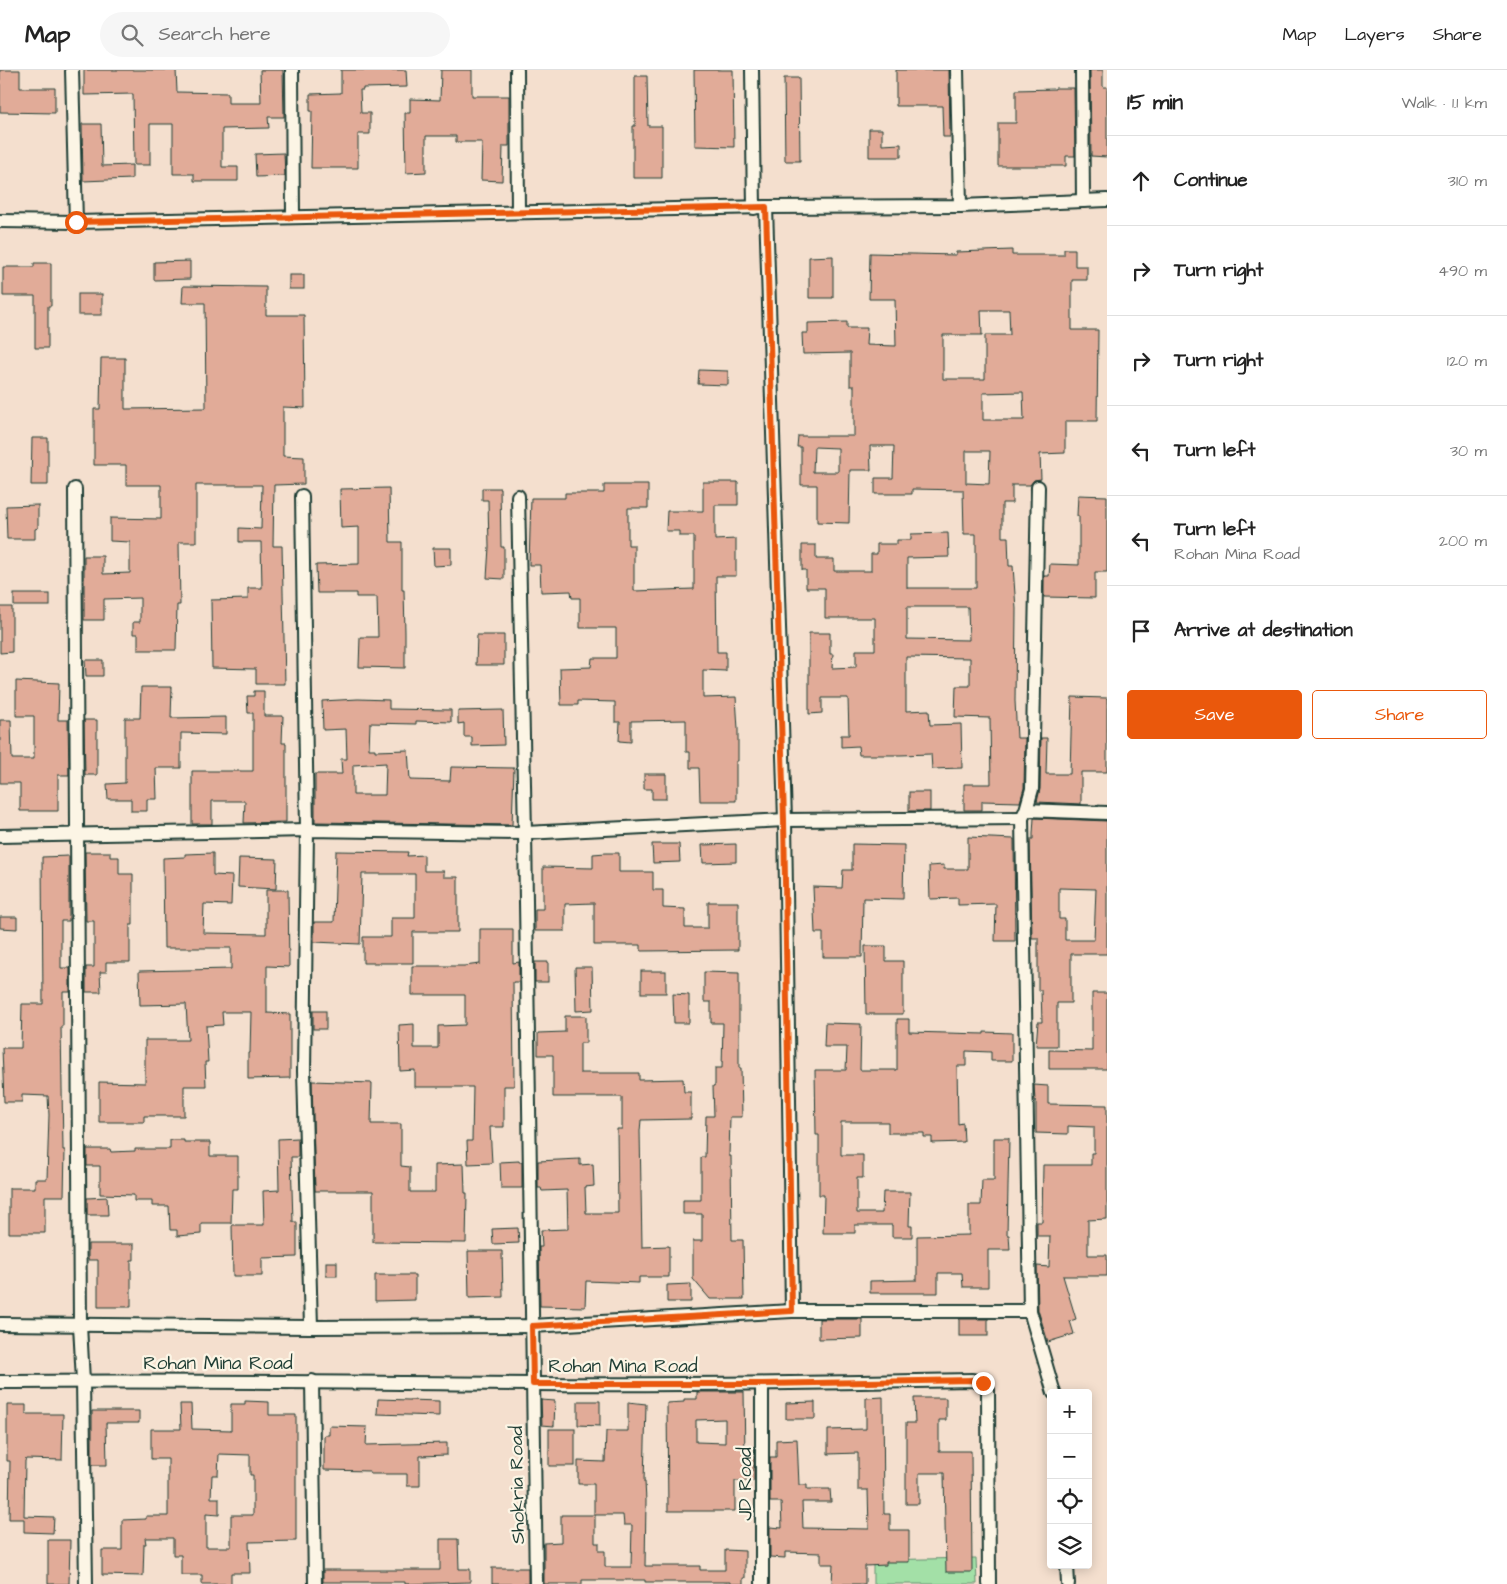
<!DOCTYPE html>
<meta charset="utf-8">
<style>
:root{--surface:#fff;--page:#f6f6f6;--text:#222;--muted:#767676;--line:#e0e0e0;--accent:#ea580c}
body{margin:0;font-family:"Architects Daughter",sans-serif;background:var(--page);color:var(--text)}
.controls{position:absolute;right:15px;bottom:15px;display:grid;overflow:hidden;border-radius:5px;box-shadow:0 2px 12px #0003}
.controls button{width:45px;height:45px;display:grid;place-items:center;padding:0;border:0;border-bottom:1px solid var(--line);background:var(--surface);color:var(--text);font:25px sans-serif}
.stop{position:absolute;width:15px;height:15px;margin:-11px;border:4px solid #ea580c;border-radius:50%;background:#fff}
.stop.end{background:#ea580c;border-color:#fff;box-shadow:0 1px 5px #0008}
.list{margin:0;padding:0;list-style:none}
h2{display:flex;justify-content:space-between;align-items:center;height:65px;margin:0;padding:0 20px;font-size:21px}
h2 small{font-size:16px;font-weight:400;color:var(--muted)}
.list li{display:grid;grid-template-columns:32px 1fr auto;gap:15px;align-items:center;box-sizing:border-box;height:90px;padding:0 20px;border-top:1px solid var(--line)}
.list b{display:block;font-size:19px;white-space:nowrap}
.list p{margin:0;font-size:16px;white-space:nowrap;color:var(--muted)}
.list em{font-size:16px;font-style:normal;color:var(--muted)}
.actions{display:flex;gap:10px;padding:15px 20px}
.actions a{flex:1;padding:11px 0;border:1px solid var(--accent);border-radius:5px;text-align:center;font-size:18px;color:var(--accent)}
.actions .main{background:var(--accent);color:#fff}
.icon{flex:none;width:28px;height:28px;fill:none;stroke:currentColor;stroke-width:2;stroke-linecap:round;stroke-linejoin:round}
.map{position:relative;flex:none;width:1107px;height:1514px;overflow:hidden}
header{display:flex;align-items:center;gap:30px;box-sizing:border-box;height:70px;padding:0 25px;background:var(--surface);border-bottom:1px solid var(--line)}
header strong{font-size:24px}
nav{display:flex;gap:28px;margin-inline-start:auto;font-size:18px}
.search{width:350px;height:45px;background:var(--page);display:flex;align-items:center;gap:12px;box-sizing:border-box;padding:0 18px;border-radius:28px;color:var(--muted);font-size:19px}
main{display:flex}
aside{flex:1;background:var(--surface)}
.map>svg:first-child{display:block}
.green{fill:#a3e0a7;stroke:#618e6e}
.building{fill:#e1ab98;stroke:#1f3d34;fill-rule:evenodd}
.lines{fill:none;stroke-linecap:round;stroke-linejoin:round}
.street-casing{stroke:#1f3d34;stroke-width:16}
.street{stroke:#fcf5e5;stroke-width:12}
.route{stroke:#ea580c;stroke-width:6}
.labels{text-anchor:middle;stroke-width:4.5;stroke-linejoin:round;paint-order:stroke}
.street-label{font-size:19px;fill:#1f3d34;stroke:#fcf5e5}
</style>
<header>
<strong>Map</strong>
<div class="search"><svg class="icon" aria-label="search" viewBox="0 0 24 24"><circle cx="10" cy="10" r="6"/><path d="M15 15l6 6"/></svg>Search here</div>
<nav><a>Map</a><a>Layers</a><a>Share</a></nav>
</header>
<main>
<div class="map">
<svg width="1107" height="1514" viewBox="0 0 1107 1514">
<rect width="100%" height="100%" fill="#f4dfce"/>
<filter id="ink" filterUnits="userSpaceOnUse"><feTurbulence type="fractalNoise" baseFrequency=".02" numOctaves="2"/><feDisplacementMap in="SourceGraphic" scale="10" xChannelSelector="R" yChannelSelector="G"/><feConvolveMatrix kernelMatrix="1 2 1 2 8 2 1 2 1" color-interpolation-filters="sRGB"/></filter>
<g filter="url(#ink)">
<polygon class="green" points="976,1488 977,1514 873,1514 873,1490"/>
<g class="building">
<polygon points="0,0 20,0 20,18 55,18 55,43 0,42"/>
<polygon points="84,0 176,0 177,22 228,23 228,33 261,33 260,0 283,0 284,47 268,47 269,58 222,59 222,97 238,97 238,111 194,111 194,104 173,104 173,54 150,54 150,95 134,95 133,24 84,25"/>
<polygon points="341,0 406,0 407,17 363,18 363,20 360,20 361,43 370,43 370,64 358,64 358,98 311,98 312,41 310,41 310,24 341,23"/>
<polygon points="441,0 472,0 472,26 509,26 509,76 503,76 502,111 481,110 482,72 456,72 456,66 426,66 426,102 406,103 405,43 410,43 410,29 440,30"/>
<polygon points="694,0 733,0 734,77 695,76"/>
<polygon points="896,0 949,0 950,67 943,67 942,36 896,36"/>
<polygon points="1090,0 1103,0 1103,17 1107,17 1107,87 1091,86"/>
<polygon points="635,6 647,6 648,56 662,56 662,108 633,108 633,56 635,56"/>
<polygon points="784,8 799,8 800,91 785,91"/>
<polygon points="1055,18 1074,18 1075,86 1066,86 1066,96 998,96 998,53 1016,53 1016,20 1055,19"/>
<polygon points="82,54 101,54 102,96 132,95 132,109 83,111"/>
<polygon points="869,59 882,59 882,75 901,74 901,87 869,87"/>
<polygon points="284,83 285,106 256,107 255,84"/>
<path d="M1064,179h11v17h12v14h-15v50h26l-1,91h-32v32l-25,1 1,25 -7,1 -4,5h-18v18h-10v34h6l1,29h4l3,43 -1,92 2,37h8l-1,50 -4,14 -38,-1v9h-18v-26h27l-1,-66 -35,-1 1,-31h14v-28l-64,-1v54l23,-1 1,15 31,-1 1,44 -30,1 -1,-15 -31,1h-41l-1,-9 -17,1v-12h8l-1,-37h-26v15l-13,1v-81h21v21h3l-1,14 24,-1v-17h19v-32h-50v-30h-19v-18h-4v-25h14v14h18v12h37v-17h6v-10h20v-4h14v-6l37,-1 1,24 -42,1v30h69v-54h-12l-1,-44 -51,-1v5h-37v-16h18l1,-32h-24l1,24h-21l-1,53 -32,-1v-37h-16v-38h-4l1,-11h56v-50h-4v-33l-47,1 -1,-21h6v-10l39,-1v6h20l-1,17 30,1 -1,-47h-26l1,-46 86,2v-3l56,-2v5h52zM981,240h28l1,25h-25v44h-42v-44h39zM1023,322l1,28h-41v-27zM814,377l24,1v24h-25zM966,381h24l-1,33 -23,-1zM907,537h61l1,33 -62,-1z"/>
<polygon points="833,186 833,228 809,228 809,187"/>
<polygon points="190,191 190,209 154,210 154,192"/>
<polygon points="34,193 51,193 51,236 48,236 48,278 35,278 35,226 3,226 3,197 34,197"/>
<rect x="289" y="205" width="15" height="14"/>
<polygon points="183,216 266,217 266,245 304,245 305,338 283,337 283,386 304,387 304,414 274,415 273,476 282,476 285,614 256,614 256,599 212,598 211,530 248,529 248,518 262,518 261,472 239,472 239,458 261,459 262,415 196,415 196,472 179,472 179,473 180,535 177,535 176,580 138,580 138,564 133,564 133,552 140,552 140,528 104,529 104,550 84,550 84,486 103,486 103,504 130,503 130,472 110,471 110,448 161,449 161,415 126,415 126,395 94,395 94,339 100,339 101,288 125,288 125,339 206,338 205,233 182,233"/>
<rect x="78" y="224" width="24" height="21"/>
<polygon points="699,300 728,301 728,315 698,314"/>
<polygon points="32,368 48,368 48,415 31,415"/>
<polygon points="703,412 738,412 738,435 715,435 715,470 736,469 736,506 716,506 717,582 726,582 726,601 703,600 703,628 736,627 738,659 738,691 736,691 736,731 700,731 699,698 690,698 690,682 686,682 686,650 631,651 631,672 619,671 620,652 615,652 615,632 578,631 578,635 561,635 560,598 591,597 592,588 616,588 616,558 580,558 580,528 572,528 571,521 541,522 540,495 529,495 531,428 565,428 565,423 604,423 604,415 648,415 648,438 628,438 628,475 634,475 634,521 694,519 694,466 679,466 679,461 666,461 667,441 703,441"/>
<polygon points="389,418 390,472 402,472 402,520 404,520 405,563 405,598 359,597 360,567 378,567 377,527 356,527 356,523 317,523 316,495 359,494 359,457 341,458 340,419"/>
<polygon points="482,418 500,418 501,477 504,477 504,509 487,508 489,477 488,430 482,430"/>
<polygon points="1078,425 1107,426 1107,502 1095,502 1095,528 1044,527 1044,506 1049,506 1050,494 1079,495 1079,446 1077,446"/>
<polygon points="38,435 38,458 35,459 35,469 7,469 6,436"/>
<polygon points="433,478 451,478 451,495 434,496"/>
<rect x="14" y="524" width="36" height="12"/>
<polygon points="0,537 12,537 12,582 0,583"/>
<polygon points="477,565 504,565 504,595 476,595"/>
<polygon points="85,590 103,590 103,606 86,606"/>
<polygon points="16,611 59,613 58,650 68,650 69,705 58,705 58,741 20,741 20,713 0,713 0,650 11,650 12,689 34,689 34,646 16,646"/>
<polygon points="141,617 172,617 171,648 226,647 226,664 181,663 181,698 156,698 157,729 147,729 147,741 131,741 131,729 108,729 107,714 125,713 125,648 140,648"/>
<polygon points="254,621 264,621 264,646 283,646 282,673 286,673 286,752 244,753 245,731 212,731 212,754 192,754 192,701 253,701 253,643 248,643 247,626 254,626"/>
<polygon points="1072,627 1107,628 1107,702 1081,702 1081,734 1037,732 1040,719 1041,668 1047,668 1046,704 1070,704"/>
<path d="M358,629l31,1v9l62,1v12l-35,-1v3l-46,-1 -1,26h6v2l33,-1 2,30 40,1 1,-14 63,1 -2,57 -197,-3v-48h27l-1,-15h6l-1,-30 -23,1 -1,-29zM386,693l-1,32h-32v-30z"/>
<polygon points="503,640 504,675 472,676 472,667 464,667 464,653 458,654 458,641"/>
<polygon points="84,650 97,650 97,705 85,705"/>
<polygon points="644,704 666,704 666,729 652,729 652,719 644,719"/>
<rect x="909" y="722" width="21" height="19"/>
<path d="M1034,748l73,3v133h-36v49h-14v43h-21l2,-24h4l-1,-32h-3v-52h-6l-2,-99h3v-5zM1059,818l37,1 -2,51h-29v-21h-6z"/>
<polygon points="968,767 1014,769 1015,871 995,871 996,834 958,835 958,828 930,829 929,796 944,795 944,799 968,799"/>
<polygon points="652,774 679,774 680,792 653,793"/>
<polygon points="736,774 736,792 703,793 702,775"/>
<polygon points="852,774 904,775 903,829 863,828 862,887 823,887 823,863 815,863 813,817 842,818 843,800 852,800"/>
<polygon points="336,781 408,782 407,786 424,785 424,801 444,801 444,807 458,807 458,862 413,862 413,893 363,893 363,867 391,867 391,848 415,848 415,804 362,804 360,874 314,872 314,852 334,852"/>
<polygon points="85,782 110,782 110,787 119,787 119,804 133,804 133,855 130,855 130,892 106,892 106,902 100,902 101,922 86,922 86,897 94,897 94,851 86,851"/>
<polygon points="213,783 213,805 232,806 231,835 204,834 203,863 266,864 266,820 288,820 289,897 267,896 267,943 290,944 290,1008 248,1009 248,983 250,983 251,942 222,942 223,955 206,956 208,992 205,992 206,1016 184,1016 184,1046 144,1046 144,1052 99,1052 99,1012 145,1013 145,970 188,970 186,934 140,935 139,901 231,899 231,878 164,878 163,788 185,787 185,784"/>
<polygon points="606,783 619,783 619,802 653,802 653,820 663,820 663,838 685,839 685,858 708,858 708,832 738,832 738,880 641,881 641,875 594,875 594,833 565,834 565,861 535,861 535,839 543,839 543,797 593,798 593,784"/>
<polygon points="69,786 69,851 61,851 61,898 70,898 70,922 63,922 63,956 61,956 63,1080 65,1080 64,1126 45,1126 45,1163 9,1163 9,1118 35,1118 35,1109 47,1109 49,1045 48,1026 22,1025 22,1032 4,1032 2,978 21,978 22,934 43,934 42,787"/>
<polygon points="239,788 277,789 276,819 238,817"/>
<polygon points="0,847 17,847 17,859 0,858"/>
<polygon points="480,859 513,859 513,893 519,892 519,912 513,912 514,1016 504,1016 504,1057 490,1057 492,1093 468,1094 467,1071 472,1071 473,1017 415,1017 415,1000 400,1001 399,955 414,954 414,978 438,978 438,956 465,955 465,925 412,925 412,896 464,896 480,894"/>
<polygon points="865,876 886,876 886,891 903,891 903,944 866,944"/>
<rect x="535" y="892" width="13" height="20"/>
<polygon points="575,897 592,897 593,940 576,941"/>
<rect x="641" y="901" width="25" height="22"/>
<polygon points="704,902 739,903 739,998 741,998 742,1047 730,1047 729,1086 731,1086 732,1170 743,1170 744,1229 710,1229 693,1209 693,1171 702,1171 702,1144 683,1144 683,1130 701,1130 701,1087 705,1087 706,1046 714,1046 713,1016 715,1015 715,998 722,998 723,953 711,953 711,932 704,932"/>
<polygon points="1092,923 1107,923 1107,999 1049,999 1049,980 1092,981"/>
<polygon points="673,924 689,925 689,953 674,953"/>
<rect x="313" y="941" width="13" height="18"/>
<polygon points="565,946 586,946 586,973 580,973 580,1003 639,1003 639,1010 683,1009 684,1022 691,1022 691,1049 641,1050 640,1061 642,1177 669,1176 669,1207 639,1207 639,1213 586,1211 585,1237 540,1236 539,1177 542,1177 541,1160 568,1159 567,1120 542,1121 541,1118 538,1118 538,1091 580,1089 580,1095 593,1094 594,1116 585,1117 586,1143 618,1143 617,1059 622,1059 622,1027 553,1027 553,985 538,985 538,963 565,962"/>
<polygon points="897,949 909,949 909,962 984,964 984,962 1012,963 1012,991 991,991 991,982 966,981 966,996 957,996 958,1054 963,1053 964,1072 932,1073 932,1067 924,1067 924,1063 888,1063 888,1052 841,1052 841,1085 863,1085 863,1108 857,1108 857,1143 882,1143 883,1122 910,1122 909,1156 912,1156 912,1167 892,1167 892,1155 855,1155 855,1163 823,1163 824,1125 819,1125 819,1065 816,1065 815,1000 846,1000 847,977 824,977 825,953 861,954 860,1000 897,1000"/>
<polygon points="312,1011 372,1013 371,1054 401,1054 401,1096 410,1097 410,1122 435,1122 435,1095 464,1094 465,1123 467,1123 466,1173 373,1172 373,1121 315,1121"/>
<polygon points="1034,1015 1048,1016 1048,1034 1107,1035 1107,1149 1088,1150 1088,1185 1107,1185 1107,1206 1063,1206 1076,1249 1070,1251 1074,1264 1048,1272 1038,1240 1037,1196 1049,1197 1050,1166 1037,1166 1037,1152 1042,1152 1043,1095 1091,1095 1091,1083 1094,1083 1094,1057 1068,1056 1068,1064 1036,1063 1036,1031 1035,1031"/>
<polygon points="298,1068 298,1087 291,1087 293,1152 297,1152 297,1187 262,1188 262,1206 233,1206 232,1155 264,1155 263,1121 279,1120 278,1069"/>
<polygon points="994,1068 1009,1068 1007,1165 1009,1165 1010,1180 988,1180 988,1217 963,1217 962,1203 938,1203 938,1223 870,1223 870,1211 917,1210 917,1166 969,1165 969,1135 981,1135 982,1110 994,1110"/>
<polygon points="170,1070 184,1070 184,1072 210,1072 210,1086 238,1086 238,1119 232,1119 231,1153 201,1153 201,1164 177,1166 177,1160 170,1160 169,1136 152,1136 152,1131 134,1131 134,1125 100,1124 100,1096 87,1096 87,1079 110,1079 111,1082 135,1081 135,1079 170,1079"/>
<polygon points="519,1091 519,1092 522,1092 522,1118 501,1118 500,1092"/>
<polygon points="107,1127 108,1145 87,1145 87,1128"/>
<polygon points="518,1158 519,1173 493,1174 492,1159"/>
<polygon points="88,1174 134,1174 134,1190 131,1190 131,1237 98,1237 98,1190 88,1190"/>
<polygon points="468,1181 502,1181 503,1227 469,1228"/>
<rect x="326" y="1192" width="11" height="14"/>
<polygon points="375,1205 415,1205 415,1230 375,1231"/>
<polygon points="691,1214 691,1232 667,1232 667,1215"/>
<polygon points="819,1249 862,1249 862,1268 819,1269"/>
<rect x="959" y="1249" width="29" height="17"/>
<path d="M697,1322h47l1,65h9v24h-19v30h-67l-1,-108 17,-1v-3h13zM725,1349v24l-29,-1v-22z"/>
<polygon points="883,1327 884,1444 890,1444 890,1460 909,1460 909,1492 886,1492 886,1495 865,1496 865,1514 832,1514 833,1494 821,1494 821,1483 785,1482 785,1488 770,1487 770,1457 782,1458 781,1432 770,1432 770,1387 776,1387 776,1370 797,1369 799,1415 807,1415 807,1419 830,1419 831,1432 802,1432 803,1458 869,1459 868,1420 858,1420 858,1383 828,1384 828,1360 866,1359 866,1328"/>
<polygon points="914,1328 946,1328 946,1350 939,1350 939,1381 971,1381 972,1502 946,1502 944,1403 919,1403 919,1434 906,1434 906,1353 915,1353"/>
<polygon points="378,1329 439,1331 439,1346 377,1344"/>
<polygon points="541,1330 555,1331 554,1356 542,1355"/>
<path d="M245,1331l24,1v13h27v126l-47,1 1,31h-19v11h-29v-9h-21v-20h-8v-17h-28l1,6h-2l-1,32 -41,-1v-25h20v-30l24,-1v-3h22v-57h-17v-30h30l-1,-25h11l1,25 39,1v-26h14zM219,1384l31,1v20h3v40h-22v32h-25v-33l13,1v-17h-8l1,-23h6z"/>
<polygon points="578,1331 600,1331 600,1356 578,1355"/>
<path d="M628,1332l18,2 -2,78h1l1,19 -1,65h55v4h25v-20l20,1v27h-2v6h-13v-2h-85v-2h-63v4h-38v-41l17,-1v-27h33v-31h-16v-23l27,1 1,-31h22zM595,1445h28l1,10h8l-1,42h-26v-16h-6v-8h-4z"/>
<polygon points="815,1332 815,1349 786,1349 786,1333"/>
<polygon points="7,1335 26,1335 26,1344 63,1344 62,1390 26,1389 25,1391 24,1446 54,1447 53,1463 24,1462 24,1449 9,1449 10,1391 7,1391"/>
<polygon points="92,1341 139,1341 139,1353 106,1353 107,1395 92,1395"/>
<polygon points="329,1356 367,1357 366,1375 447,1373 447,1385 420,1386 420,1416 407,1416 407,1404 370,1404 370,1401 324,1400 324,1365 329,1365"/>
<rect x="549" y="1359" width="26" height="37"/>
<polygon points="440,1469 458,1469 459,1499 470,1499 470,1512 405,1514 405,1512 323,1512 323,1500 440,1500"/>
<polygon points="48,1470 70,1470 69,1514 48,1514"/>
<rect x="492" y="1498" width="36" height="16"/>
</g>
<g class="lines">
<g class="street-casing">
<g id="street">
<polyline points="72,0 76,152"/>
<polyline points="292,0 293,147"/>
<polyline points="517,0 518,142"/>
<polyline points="752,0 754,138"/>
<polyline points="957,0 960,136"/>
<polyline points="1082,0 1083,131"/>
<polyline points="766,137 785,750 792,1241"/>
<polyline points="0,151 76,152 766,137 960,136 1107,130"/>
<polyline points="1038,417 1032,719 1026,740 1022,748 1030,1241 1054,1323"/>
<polyline points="75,419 80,1255 83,1311 86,1514"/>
<polyline points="302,426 307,760 304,1001 311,1257"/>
<polyline points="518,426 525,763 536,1514"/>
<polyline points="1026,740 1107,743"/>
<polyline points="0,766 307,760 525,763 785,750 1022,748"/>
<polyline points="0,1254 311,1257 532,1256 792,1241 1030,1241"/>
<polyline points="312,1311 315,1514"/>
<path d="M0,1312c178,-2 355,1 532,2 147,1 294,-1 440,-4l11,3 5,7 1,194"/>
<polyline points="762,1314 762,1514"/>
<polyline points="1067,1495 1068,1514"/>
</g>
</g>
<use href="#street" class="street"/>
</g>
</g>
<g class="lines" filter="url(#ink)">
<polyline class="route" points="76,152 766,137 784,750 792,1241 532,1256 533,1314 762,1314 972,1310 983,1313"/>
</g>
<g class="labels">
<g class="street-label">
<text x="218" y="1299">Rohan Mina Road</text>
<text x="623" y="1302">Rohan Mina Road</text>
<text transform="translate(744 1414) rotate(-90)" y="7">JD Road</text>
<text transform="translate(516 1415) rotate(-91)" y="7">Shokria Road</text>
</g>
</g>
</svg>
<div class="controls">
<button>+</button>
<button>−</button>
<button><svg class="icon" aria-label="locate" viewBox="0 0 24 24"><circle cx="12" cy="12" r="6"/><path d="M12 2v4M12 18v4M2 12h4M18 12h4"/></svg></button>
<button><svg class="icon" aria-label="layers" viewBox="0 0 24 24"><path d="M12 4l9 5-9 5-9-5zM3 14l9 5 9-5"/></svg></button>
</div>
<div class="stop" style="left:76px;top:152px"></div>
<div class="stop end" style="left:983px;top:1313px"></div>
</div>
<aside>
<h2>15 min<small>Walk · 1.1 km</small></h2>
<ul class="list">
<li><svg class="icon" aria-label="ahead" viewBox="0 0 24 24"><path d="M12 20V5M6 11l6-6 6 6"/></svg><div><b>Continue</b></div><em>310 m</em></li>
<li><svg class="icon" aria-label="right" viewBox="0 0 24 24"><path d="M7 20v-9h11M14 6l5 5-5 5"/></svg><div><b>Turn right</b></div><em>490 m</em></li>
<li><svg class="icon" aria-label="right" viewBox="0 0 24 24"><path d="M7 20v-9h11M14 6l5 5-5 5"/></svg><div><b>Turn right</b></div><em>120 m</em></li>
<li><svg class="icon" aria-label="left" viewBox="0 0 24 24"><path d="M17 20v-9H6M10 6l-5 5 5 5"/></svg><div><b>Turn left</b></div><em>30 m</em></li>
<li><svg class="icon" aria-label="left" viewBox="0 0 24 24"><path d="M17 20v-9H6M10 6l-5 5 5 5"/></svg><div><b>Turn left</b><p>Rohan Mina Road</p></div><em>200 m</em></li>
<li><svg class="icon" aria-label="arrive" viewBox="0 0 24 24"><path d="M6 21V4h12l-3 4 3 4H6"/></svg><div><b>Arrive at destination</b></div></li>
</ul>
<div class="actions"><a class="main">Save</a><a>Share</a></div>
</aside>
</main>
